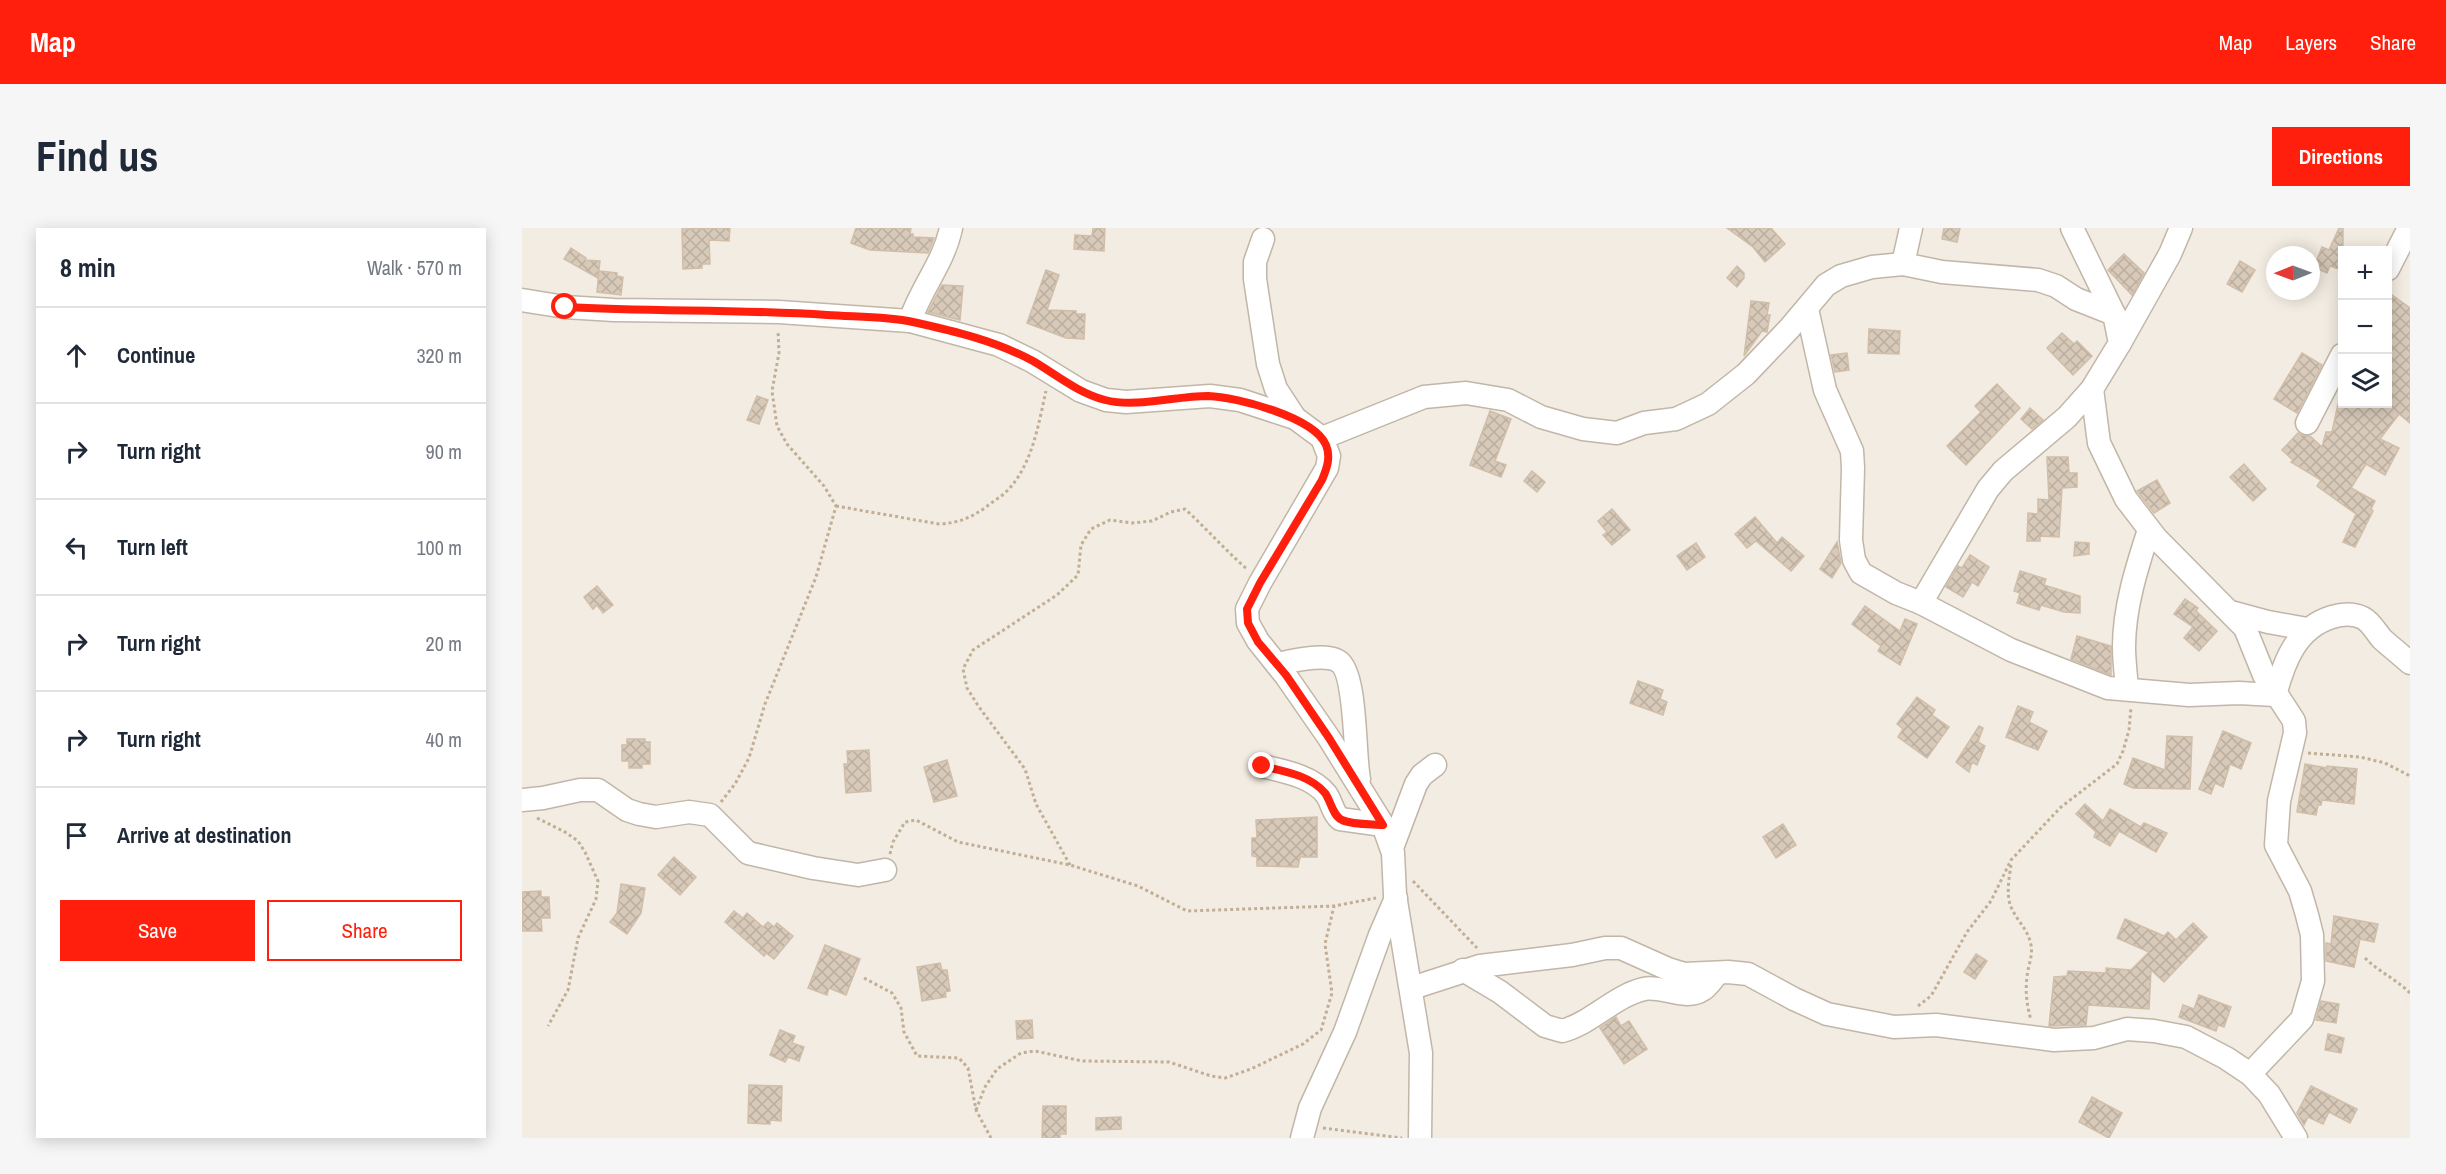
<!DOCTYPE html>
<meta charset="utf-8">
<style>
:root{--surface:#fff;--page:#f6f6f7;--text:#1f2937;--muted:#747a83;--line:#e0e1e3;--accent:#ff1f0c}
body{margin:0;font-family:"Archivo Narrow",sans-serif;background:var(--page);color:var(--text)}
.controls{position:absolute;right:18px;top:18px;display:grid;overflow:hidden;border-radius:0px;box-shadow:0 3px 15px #0003}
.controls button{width:54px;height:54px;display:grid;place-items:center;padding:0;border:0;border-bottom:2px solid var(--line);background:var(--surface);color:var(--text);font:30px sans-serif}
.compass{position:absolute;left:1744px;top:18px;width:54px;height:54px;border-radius:50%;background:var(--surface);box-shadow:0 3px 15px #0003;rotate:269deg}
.stop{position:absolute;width:18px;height:18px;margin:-14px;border:4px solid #ff1f0c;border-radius:50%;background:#fff}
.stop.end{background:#ff1f0c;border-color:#fff;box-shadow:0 2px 6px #0008}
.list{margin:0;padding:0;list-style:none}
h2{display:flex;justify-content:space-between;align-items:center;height:78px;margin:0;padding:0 24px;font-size:26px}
h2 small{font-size:20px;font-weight:400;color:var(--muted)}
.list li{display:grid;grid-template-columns:39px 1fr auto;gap:18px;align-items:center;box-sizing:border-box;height:96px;padding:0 24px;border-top:2px solid var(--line)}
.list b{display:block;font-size:22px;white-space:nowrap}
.list em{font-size:20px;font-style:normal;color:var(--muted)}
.actions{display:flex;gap:12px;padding:18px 24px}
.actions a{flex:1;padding:14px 0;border:2px solid var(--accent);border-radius:0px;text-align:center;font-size:21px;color:var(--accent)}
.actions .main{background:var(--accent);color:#fff}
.icon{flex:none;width:33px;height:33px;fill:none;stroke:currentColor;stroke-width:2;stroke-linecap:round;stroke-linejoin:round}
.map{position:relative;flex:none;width:1888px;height:910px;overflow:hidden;border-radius:0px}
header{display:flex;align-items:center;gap:36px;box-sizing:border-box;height:84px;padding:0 30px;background:var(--accent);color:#fff}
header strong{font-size:28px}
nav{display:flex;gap:33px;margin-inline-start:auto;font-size:21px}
.intro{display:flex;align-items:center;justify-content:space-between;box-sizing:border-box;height:144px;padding:0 36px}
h1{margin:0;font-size:42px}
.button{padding:15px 27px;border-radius:0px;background:var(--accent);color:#fff;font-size:21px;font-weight:700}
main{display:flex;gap:36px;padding:0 36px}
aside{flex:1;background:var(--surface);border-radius:0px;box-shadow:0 3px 15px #0003}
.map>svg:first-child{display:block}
.building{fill:url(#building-cross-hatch);stroke:#d0bea9;stroke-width:1.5}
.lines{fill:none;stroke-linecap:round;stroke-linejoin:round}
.minor-casing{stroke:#c1b6a7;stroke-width:25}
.path{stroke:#c2ae94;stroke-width:3;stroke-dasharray:3 3;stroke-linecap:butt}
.minor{stroke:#fff;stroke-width:22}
.route{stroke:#ff1f0c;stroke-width:8}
</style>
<header>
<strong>Map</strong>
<nav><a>Map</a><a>Layers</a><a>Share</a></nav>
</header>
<div class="intro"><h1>Find us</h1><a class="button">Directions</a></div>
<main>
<aside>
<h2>8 min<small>Walk · 570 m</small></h2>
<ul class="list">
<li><svg class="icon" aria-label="ahead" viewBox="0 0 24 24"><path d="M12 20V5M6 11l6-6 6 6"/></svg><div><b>Continue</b></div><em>320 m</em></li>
<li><svg class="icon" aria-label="right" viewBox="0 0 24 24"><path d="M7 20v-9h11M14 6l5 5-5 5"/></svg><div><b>Turn right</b></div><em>90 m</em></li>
<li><svg class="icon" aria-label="left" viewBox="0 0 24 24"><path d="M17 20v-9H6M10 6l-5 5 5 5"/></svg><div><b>Turn left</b></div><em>100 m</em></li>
<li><svg class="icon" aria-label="right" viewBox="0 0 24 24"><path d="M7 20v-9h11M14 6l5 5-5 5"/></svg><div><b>Turn right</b></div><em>20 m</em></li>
<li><svg class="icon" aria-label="right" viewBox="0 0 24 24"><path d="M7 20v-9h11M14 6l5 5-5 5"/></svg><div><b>Turn right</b></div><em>40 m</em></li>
<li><svg class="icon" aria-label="arrive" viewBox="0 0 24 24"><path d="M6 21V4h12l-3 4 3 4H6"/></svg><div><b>Arrive at destination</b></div></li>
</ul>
<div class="actions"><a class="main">Save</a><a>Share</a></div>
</aside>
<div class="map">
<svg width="1888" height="910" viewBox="0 0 1888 910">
<defs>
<pattern id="building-cross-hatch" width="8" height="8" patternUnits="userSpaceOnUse" patternTransform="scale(1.5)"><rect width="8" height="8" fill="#d8cab9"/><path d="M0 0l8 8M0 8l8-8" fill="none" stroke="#bbaea0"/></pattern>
</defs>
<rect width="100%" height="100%" fill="#f3ece2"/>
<g class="building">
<polygon points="208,0 207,13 187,12 188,36 180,36 180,40 161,41 160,1"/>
<polygon points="334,0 389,0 388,6 391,6 391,9 412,10 406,25 348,22 329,15"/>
<polygon points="571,0 583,0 582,23 552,21 553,7 570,8"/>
<polygon points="1205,0 1249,0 1263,16 1243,34 1231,19"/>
<polygon points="1422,0 1438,0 1435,14 1420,11"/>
<polygon points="1817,0 1821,0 1821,32 1817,41 1808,38 1805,45 1792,39 1800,19 1807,22"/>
<polygon points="49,20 64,30 63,32 78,33 76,50 42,31"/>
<polygon points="1602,26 1622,45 1610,67 1586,42"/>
<polygon points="1718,33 1733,42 1720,64 1705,56"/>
<polygon points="1215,38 1222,45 1222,50 1215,59 1205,50"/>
<polygon points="524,42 537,47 525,82 554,83 554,86 563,86 562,111 544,110 505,95"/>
<polygon points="77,43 95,45 95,48 101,49 99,67 75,64"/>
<polygon points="420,57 441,58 438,92 406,84"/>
<polygon points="1866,64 1888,80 1888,195 1877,186 1858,211 1877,220 1863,247 1844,236 1829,260 1853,273 1849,281 1851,283 1833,319 1821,314 1834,286 1795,258 1799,252 1769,234 1771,232 1760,222 1776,205 1779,207 1788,208 1800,219 1804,204 1810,204 1816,176 1866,176"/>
<polygon points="1229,73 1247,75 1245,87 1248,87 1245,104 1240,103 1222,128"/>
<polygon points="1347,101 1378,103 1377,126 1346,125"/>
<polygon points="1540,105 1552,116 1555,113 1570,128 1551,147 1525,120"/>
<polygon points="1325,125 1327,142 1313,144 1309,127"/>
<polygon points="1780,125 1800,137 1775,185 1752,171"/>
<polygon points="1475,156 1498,180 1444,237 1425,218 1459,184 1453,178"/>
<polygon points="235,168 246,172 237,196 225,192"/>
<polygon points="1508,180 1521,192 1510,201 1499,191"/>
<polygon points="968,183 989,191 973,233 984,237 979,249 948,237"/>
<polygon points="1525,229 1546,229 1547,245 1555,245 1555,259 1540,260 1537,309 1518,308 1518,313 1505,313 1506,285 1516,286 1516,271 1527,272"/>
<polygon points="1722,236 1744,261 1731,273 1708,249"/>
<polygon points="1010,243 1023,254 1015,264 1002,253"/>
<polygon points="1635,252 1648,275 1632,285 1615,263"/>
<polygon points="1090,281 1108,302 1090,317 1081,307 1085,304 1076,293"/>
<polygon points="1233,289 1255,315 1260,309 1282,328 1269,343 1234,313 1225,320 1213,306"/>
<polygon points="1315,314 1319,335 1310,350 1298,341"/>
<polygon points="1553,314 1567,315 1567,326 1552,328"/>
<polygon points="1174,315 1183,329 1165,342 1155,328"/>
<polygon points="1448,327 1467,339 1456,358 1450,354 1441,369 1424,359 1436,338 1440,340"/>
<polygon points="1498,343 1524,351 1522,357 1558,368 1558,385 1542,384 1519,377 1517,382 1495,375 1498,365 1492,363"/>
<polygon points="75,358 91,377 81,385 75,377 71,381 62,369"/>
<polygon points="1663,371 1676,380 1674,383 1695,403 1677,423 1662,410 1671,399 1652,386"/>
<polygon points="1343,378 1378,403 1383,391 1395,396 1378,437 1356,423 1359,418 1330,396"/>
<polygon points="1555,408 1589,418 1589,447 1549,431"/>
<polygon points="1116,453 1141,462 1138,471 1145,474 1141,487 1108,475"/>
<polygon points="1395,469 1413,482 1410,487 1427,499 1405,530 1376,509 1381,501 1375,496"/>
<polygon points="1496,478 1511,484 1507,494 1525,503 1516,522 1484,509"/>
<polygon points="1457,498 1461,500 1456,514 1463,518 1455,537 1450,534 1447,544 1434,534"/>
<polygon points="1701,503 1729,515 1719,541 1708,536 1701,559 1693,555 1689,566 1677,561"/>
<polygon points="1645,508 1670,509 1668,561 1611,560 1602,556 1611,530 1643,542"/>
<polygon points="105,511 123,511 123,514 128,514 128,536 120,536 120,540 107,540 107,533 100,533 100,517 105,517"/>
<polygon points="347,522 349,563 324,565 322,536 326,536 325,523"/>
<polygon points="425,532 435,568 412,574 402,539"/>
<polygon points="1783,536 1805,540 1805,538 1835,541 1832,576 1800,572 1799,577 1796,577 1794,587 1775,584"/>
<polygon points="1563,576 1581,593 1588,581 1619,599 1622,595 1645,605 1634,624 1597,603 1588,618 1572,609 1574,604 1554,586"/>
<polygon points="795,589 795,629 778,629 776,639 735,638 735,629 730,628 730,610 735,610 734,592"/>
<polygon points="1261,596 1274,617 1254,630 1241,609"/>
<polygon points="152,629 174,649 158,667 136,647"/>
<polygon points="99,656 123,660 119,685 105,706 88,694 95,685"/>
<polygon points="19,663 19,669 27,669 28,690 19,690 20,703 0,703 0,664"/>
<polygon points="212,683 221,690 225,685 241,699 246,694 252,699 255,695 271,708 252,731 244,725 242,728 203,694"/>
<polygon points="1812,688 1856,696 1852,714 1838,711 1832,739 1804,733 1804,715 1809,716"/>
<polygon points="1603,691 1642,708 1646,704 1654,712 1671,695 1685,709 1642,754 1629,742 1627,781 1566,777 1564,797 1527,798 1532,749 1545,748 1546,743 1584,745 1584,740 1609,742 1627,724 1595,710"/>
<polygon points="303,717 338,731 324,767 307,760 305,767 286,760"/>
<polygon points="1454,726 1465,733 1453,751 1442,744"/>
<polygon points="418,735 420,742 425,742 428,763 423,764 424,769 400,773 395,739"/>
<polygon points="1677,767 1709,779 1702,799 1696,797 1694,803 1657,789 1661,777 1672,781"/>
<polygon points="1799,773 1817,776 1814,795 1794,792"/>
<polygon points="1094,789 1099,798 1107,793 1125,821 1102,836 1078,800"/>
<polygon points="510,792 511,810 495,811 494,793"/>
<polygon points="258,802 273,808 270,815 282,819 277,833 266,829 263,834 248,827"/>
<polygon points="1806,806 1822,810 1819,825 1803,822"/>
<polygon points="227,857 260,858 259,893 248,892 248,896 226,895"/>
<polygon points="1789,858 1835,881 1828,895 1807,884 1801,896 1786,889 1782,897 1775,885"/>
<polygon points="1570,869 1600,885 1587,910 1557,894"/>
<polygon points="521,878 544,878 544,906 538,906 538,910 520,910"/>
<polygon points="599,889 599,901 574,902 574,890"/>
</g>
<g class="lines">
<g class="minor-casing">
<g id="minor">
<polyline points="741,11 733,34 733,51 746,136 754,161 773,190"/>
<polyline points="1381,36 1389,0"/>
<polyline points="1866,41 1887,0"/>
<polyline points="0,72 43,79 92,82 257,84 388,93 477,117 510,133 559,163 584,172 604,174 688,168 718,172 773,190 800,210 807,228 805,240 738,355 725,381 726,395 736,413 764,448 807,510 861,597 871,625 873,667 899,825 898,910"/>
<path d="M1285,81l18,81 27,61 1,17 -2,72 3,20 7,13 35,20 25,10 90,47 97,38 81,7 50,-2 36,2c9,-33 21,-67 57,-78 10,-3 21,-4 31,1 8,4 13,14 19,21 9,8 19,16 28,24"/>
<path d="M388,93c11,-33 34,-59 41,-93"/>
<polyline points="1598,115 1648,26 1659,0"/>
<polyline points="1570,161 1577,215 1604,271 1634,310 1723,400 1742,447 1772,493 1773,505 1757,573 1754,617 1778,663 1785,687 1790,707 1791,753 1780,791 1728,846"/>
<polyline points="1785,195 1820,127"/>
<polyline points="800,210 902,169 944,165 986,172 1019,189 1061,201 1095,205 1122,195 1154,191 1186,176 1224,146 1267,101 1304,57 1319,48 1350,39 1381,36 1420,44 1516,52 1534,58 1554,71 1592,86"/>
<polyline points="1399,375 1466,261 1481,243 1545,189 1570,161 1598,115 1592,86 1550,0"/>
<polyline points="1709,384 1746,394 1785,401"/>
<path d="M755,436c15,-3 47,-11 61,-3 19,11 16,94 21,118"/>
<path d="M1605,461c-1,-14 -3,-28 -3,-42 0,-40 13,-80 25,-117"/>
<path d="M740,538c21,5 50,10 64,28 6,8 6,18 14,25l43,6"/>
<polyline points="0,572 21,570 58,562 76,562 105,582 117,586 134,589 167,584 188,587 226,625 291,640 336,647 363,642"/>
<polyline points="870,620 894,556 900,547 913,537"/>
<path d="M941,742l37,22 45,34 17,5c30,-8 52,-35 82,-42 17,-4 42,12 58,1 6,-3 11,-12 16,-17"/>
<polyline points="890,760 958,738 1050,727 1083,720 1099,720 1146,741 1162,746 1206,744 1226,746 1272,771 1305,786 1372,799 1414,797 1532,812 1572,810 1605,801 1632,803 1664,809 1704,830 1728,846 1747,866 1774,910"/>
<polyline points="780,910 788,880 823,804 858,707 874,670"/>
</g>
</g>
<g class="path">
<path d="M314,278l103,18c19,-1 32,-6 47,-17 6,-5 13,-9 19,-14 27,-26 33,-67 41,-102"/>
<polyline points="1786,525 1838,529 1863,535 1888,548"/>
<polyline points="199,574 213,556 227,530 243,476 294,349 314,278 302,258 265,216 255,198 250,163 257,125 256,103"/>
<polyline points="15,590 43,604 56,613 63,624 76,653 74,671 56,710 46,762 26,798"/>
<polyline points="368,626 371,614 383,594 394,592 436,614 548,637 616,658 665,683 812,678 854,670"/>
<path d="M548,637l-34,-61 -11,-35 -46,-62 -12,-19 -4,-19 10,-19 84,-55 21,-20 3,-30 10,-16 19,-9 22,3 20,-2 19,-9 14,-3c22,20 40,41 62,60"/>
<path d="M1489,637c-2,13 -5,30 0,42 6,14 17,22 20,38 2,11 -3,21 -4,32 -2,15 0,29 4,43"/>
<polyline points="891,653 955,720"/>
<path d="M1843,730c14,14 31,21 45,35"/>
<polyline points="342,750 370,765 379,780 382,804 395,828 437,830 446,840 454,882 469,910"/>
<polyline points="1396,778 1409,768 1445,704 1469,673 1489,632 1539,579 1595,536 1601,523 1607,502 1609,479"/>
<polyline points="454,882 463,859 475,841 499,825 513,823 560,833 647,834 689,848 703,850 729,841 781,816 799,802 810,765 803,716 812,678"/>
<polyline points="801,900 880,910"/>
</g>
<use href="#minor" class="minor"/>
</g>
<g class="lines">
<path class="route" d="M43,79c87,5 175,2 262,8 28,2 59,1 86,7 41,9 83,19 120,39 24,14 45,32 72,39 32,8 70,-4 103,-4 29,1 106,21 118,49 5,12 1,23 -4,35l-62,103 -13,26 1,14 10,19 28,33 43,63 54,87c-12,-1 -30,0 -41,-5 -10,-5 -11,-19 -17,-27 -15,-18 -42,-22 -63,-27"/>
</g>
</svg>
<div class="controls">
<button>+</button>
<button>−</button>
<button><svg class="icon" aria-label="layers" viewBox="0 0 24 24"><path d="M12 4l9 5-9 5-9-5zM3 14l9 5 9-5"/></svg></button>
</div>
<svg class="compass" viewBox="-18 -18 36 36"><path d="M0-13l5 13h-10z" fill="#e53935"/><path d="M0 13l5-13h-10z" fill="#747a83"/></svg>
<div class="stop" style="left:43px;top:79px"></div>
<div class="stop end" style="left:740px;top:538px"></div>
</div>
</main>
